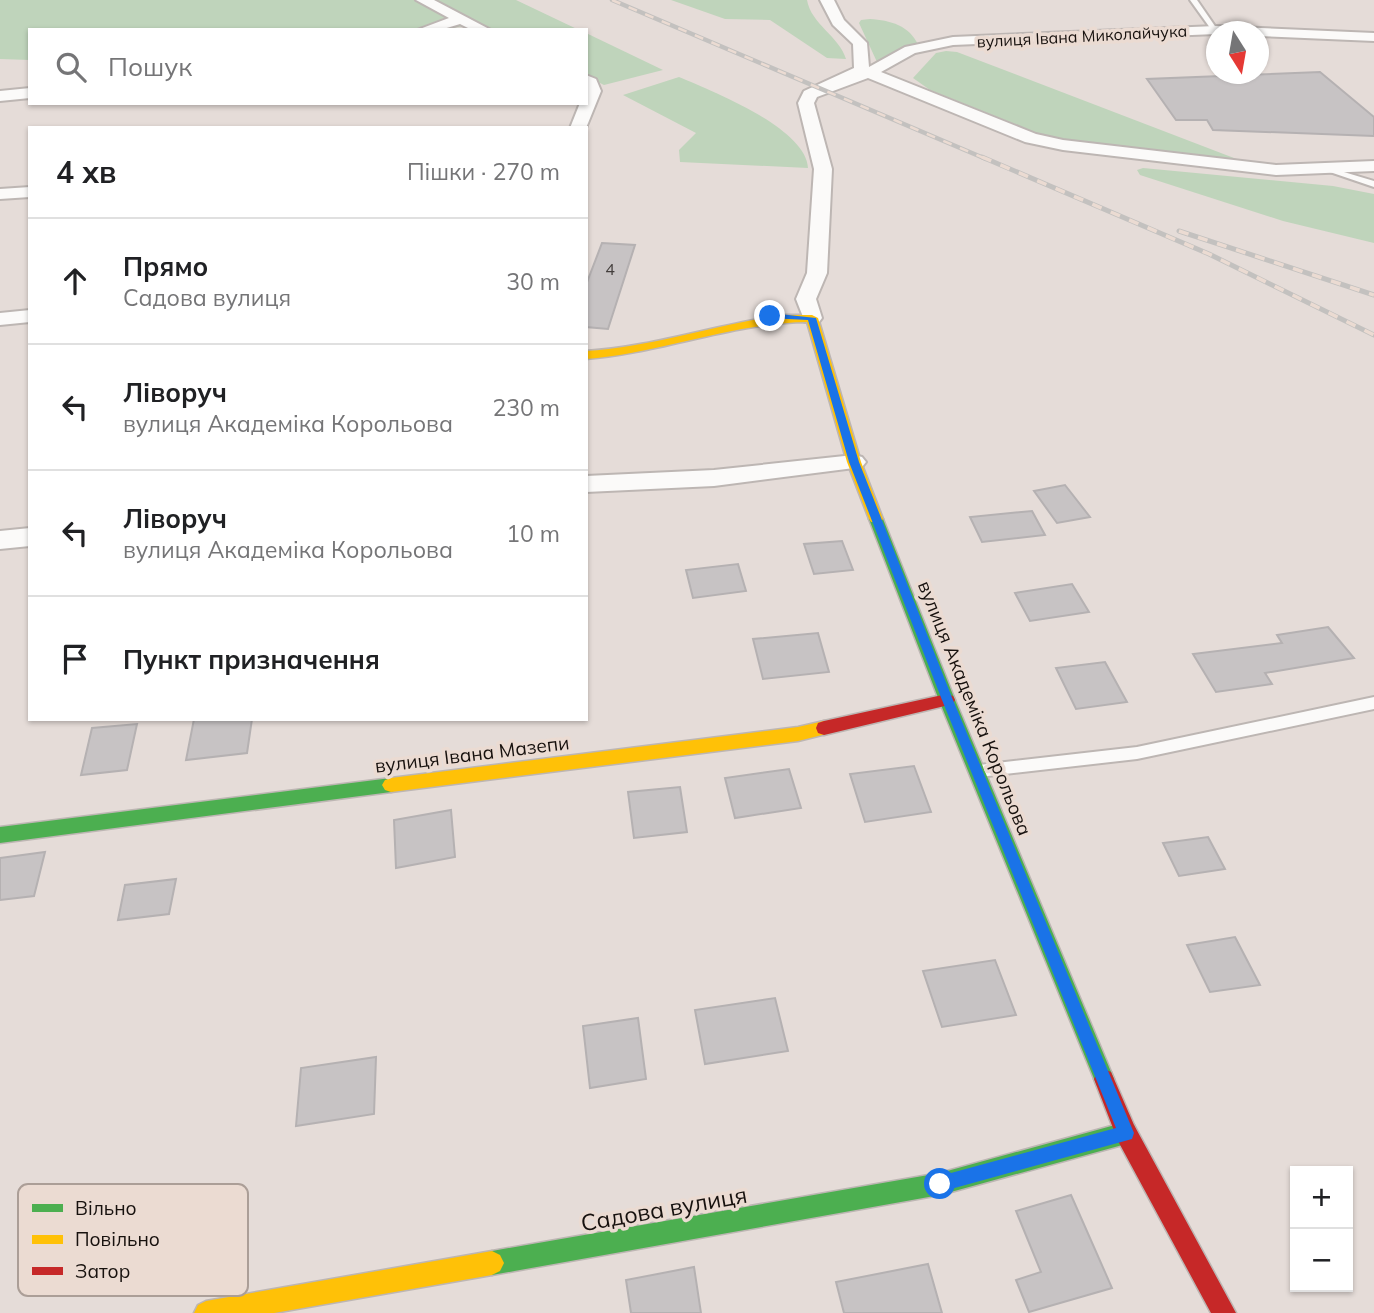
<!DOCTYPE html>
<html lang="uk">
<meta charset="utf-8">
<style>
:root{--surface:#fff;--page:#f2f2f2;--text:#202124;--muted:#757577;--line:#e0e0e0}
body{margin:0;font-family:Mulish,sans-serif;background:var(--page);color:var(--text)}
.controls{position:absolute;right:21px;bottom:21px;display:grid;overflow:hidden;border-radius:0px;box-shadow:0 2px 5px #0004}
.controls button{width:63px;height:63px;display:grid;place-items:center;padding:0;border:0;border-bottom:2px solid var(--line);background:var(--surface);color:var(--text);font:35px sans-serif}
.compass{position:absolute;left:1206px;top:21px;width:63px;height:63px;border-radius:50%;background:var(--surface);box-shadow:0 2px 5px #0004;rotate:169deg}
.stop{position:absolute;width:21px;height:21px;margin:-16px;border:5px solid #1a73e8;border-radius:50%;background:#fff}
.stop.end{background:#1a73e8;border-color:#fff;box-shadow:0 2px 7px #0008}
.list{margin:0;padding:0;list-style:none}
h2{display:flex;justify-content:space-between;align-items:center;height:91px;margin:0;padding:0 28px;font-size:30px}
h2 small{font-size:23px;font-weight:400;color:var(--muted)}
.list li{display:grid;grid-template-columns:46px 1fr auto;gap:21px;align-items:center;box-sizing:border-box;height:126px;padding:0 28px;border-top:2px solid var(--line)}
.list b{display:block;font-size:26px;white-space:nowrap}
.list p{margin:0;font-size:23px;white-space:nowrap;color:var(--muted)}
.list em{font-size:23px;font-style:normal;color:var(--muted)}
.icon{flex:none;width:38px;height:38px;fill:none;stroke:currentColor;stroke-width:2;stroke-linecap:round;stroke-linejoin:round}
.map{position:relative;flex:none;width:1374px;height:1313px;overflow:hidden}
.search{position:absolute;background:var(--surface);box-shadow:0 2px 5px #0004;left:28px;top:28px;width:560px;height:77px;display:flex;align-items:center;gap:18px;box-sizing:border-box;padding:0 24px;border-radius:0px;color:var(--muted);font-size:26px}
.panel{position:absolute;background:var(--surface);box-shadow:0 2px 5px #0004;left:28px;top:126px;width:560px;height:595px;border-radius:0px}
.map>svg:first-child{display:block}
.green{fill:#bfd4bb}
.building{fill:#c7c3c4;stroke:#b5b1b2;stroke-width:2}
.lines{fill:none;stroke-linecap:round;stroke-linejoin:round}
.lane-casing{stroke:#bdb6b3;stroke-width:4}
.street-casing{stroke:#bdb6b3;stroke-width:4}
.fast-casing{stroke:#bdb6b3;stroke-width:3}
.slow-casing{stroke:#bdb6b3;stroke-width:3}
.jam-casing{stroke:#bdb6b3;stroke-width:3}
.lane{fill:#fbfaf9;fill-rule:evenodd}
.street{fill:#fbfaf9;fill-rule:evenodd}
.fast{fill:#4caf50;fill-rule:evenodd}
.slow{fill:#ffc107;fill-rule:evenodd}
.jam{fill:#c62828;fill-rule:evenodd}
.rail-far1-casing{stroke:#c3c1bf;stroke-width:4.5}
.rail-casing{stroke:#c3c1bf;stroke-width:5}
.rail-far1{stroke:#ebdbd2;stroke-width:2.5;stroke-dasharray:9;stroke-linecap:butt}
.rail{stroke:#ebdbd2;stroke-width:3.5;stroke-dasharray:10;stroke-linecap:butt}
.route{fill:#1a73e8}
.labels{text-anchor:middle;stroke-width:7;stroke-linejoin:round;paint-order:stroke}
.far-street-label{font-size:16px;fill:#17110e;stroke:#ebdbd2}
.number-label{font-size:16px;fill:#433e3c}
.street-label{font-size:19px;fill:#17110e;stroke:#ebdbd2}
.near-street-label{font-size:23px;fill:#17110e;stroke:#ebdbd2}
.key{fill:#ebdbd2;stroke:#ab9e97;stroke-width:2}
.key-label{font-size:19px;fill:#17110e}
</style>
<div class="map">
<svg width="1374" height="1313" viewBox="0 0 1374 1313">
<rect width="100%" height="100%" fill="#e5dcd8"/>
<g class="green">
<polygon points="0,0 516,0 579,30 490,30 478,24 440,30 30,30 30,60 0,59"/>
<path d="M671,0h136c4,24 32,36 39,59l-19,-1 -57,-38 -45,-1z"/>
<path d="M870,19c20,1 40,7 48,26l-36,19 -5,-2 -18,-39 2,-3z"/>
<polygon points="586,33 663,70 604,85 586,76"/>
<polygon points="946,51 957,52 1247,163 1066,140 1037,133 930,90 913,78 936,53"/>
<path d="M679,77c33,14 127,51 129,91l-128,-6 -1,-12 17,-17 -73,-38z"/>
<polygon points="1143,168 1333,186 1374,194 1374,243 1283,221 1140,175 1137,170"/>
</g>
<g class="building">
<polygon points="1320,72 1374,117 1374,136 1213,130 1207,120 1176,120 1147,79"/>
<polygon points="602,243 635,245 608,329 586,327 586,285"/>
<polygon points="1065,485 1090,517 1057,523 1034,491"/>
<polygon points="1032,511 1045,535 982,542 970,517"/>
<polygon points="842,541 853,570 814,574 804,544"/>
<polygon points="738,564 746,591 693,598 686,570"/>
<polygon points="1072,584 1089,612 1030,621 1015,593"/>
<polygon points="1328,627 1354,658 1265,673 1272,684 1216,692 1193,654 1282,643 1277,635"/>
<polygon points="818,633 829,672 763,679 753,639"/>
<polygon points="1105,662 1127,702 1076,709 1056,668"/>
<polygon points="194,719 252,719 247,753 186,760"/>
<polygon points="137,724 127,770 81,775 92,728"/>
<polygon points="914,766 931,812 865,822 850,774"/>
<polygon points="789,769 801,808 735,818 725,778"/>
<polygon points="680,787 687,832 634,838 628,792"/>
<polygon points="451,810 455,857 396,868 394,820"/>
<polygon points="1208,837 1225,869 1179,876 1163,843"/>
<polygon points="45,852 34,896 0,900 0,858"/>
<polygon points="176,879 169,914 118,920 125,885"/>
<polygon points="1235,937 1260,985 1210,992 1187,945"/>
<polygon points="995,960 1016,1015 942,1027 923,971"/>
<polygon points="775,998 788,1051 705,1064 695,1010"/>
<polygon points="638,1018 646,1079 590,1088 583,1026"/>
<polygon points="376,1057 374,1114 296,1126 301,1068"/>
<polygon points="1071,1195 1112,1288 1029,1312 1016,1280 1041,1272 1016,1211"/>
<polygon points="928,1264 942,1313 844,1313 836,1282"/>
<polygon points="694,1267 701,1313 631,1313 626,1280"/>
</g>
<g class="lines">
<g class="lane-casing">
<g id="lane">
<polygon points="1190,0 1197,0 1219,32 1213,32"/>
<polygon points="1327,167 1374,181 1374,187 1327,171"/>
<polygon points="1374,697 1374,709 1137,759 979,777 974,775 971,771 974,767 979,765 1137,747"/>
</g>
</g>
<g class="street-casing">
<g id="street">
<polygon points="416,0 434,0 491,30 472,30 460,24 440,30 417,30 449,18"/>
<polygon points="820,0 834,0 844,20 867,43 869,67 905,47 953,37 1216,26 1374,33 1374,41 1258,36 1258,32 1216,32 1216,34 953,45 915,53 881,72 1036,134 1063,140 1276,165 1374,161 1374,171 1276,175 1063,150 1025,142 868,78 817,97 814,103 832,169 827,273 816,299 822,318 819,322 805,322 796,299 807,273 814,169 798,103 804,91 854,68 853,44 833,25"/>
<polygon points="586,75 596,79 601,91 586,128 570,128 580,103 586,103"/>
<polygon points="30,88 30,98 0,101 0,91"/>
<polygon points="30,187 30,197 0,199 0,189"/>
<polygon points="30,310 30,322 0,325 0,313"/>
<polygon points="854,455 862,457 866,462 862,467 714,486 586,492 586,476 714,470"/>
<polygon points="30,528 30,546 0,549 0,531"/>
</g>
</g>
<g class="fast-casing">
<g id="fast">
<polygon points="876,514 883,519 955,700 1114,1079 1111,1086 1104,1089 1097,1086 939,700 869,519"/>
<polygon points="391,778 397,780 400,785 397,790 391,792 0,843 0,827"/>
<polygon points="1126,1122 1134,1125 1137,1133 1134,1141 1126,1144 940,1195 492,1275 484,1271 480,1263 484,1255 492,1251 940,1173"/>
</g>
</g>
<g class="slow-casing">
<g id="slow">
<path d="M783,315h29l6,3 43,144 22,57 -2,3h-10l-2,-3 -22,-57 -40,-140c-75,1 -146,31 -221,37v-8c67,-4 131,-27 197,-36z"/>
<polygon points="824,721 830,723 832,728 830,733 798,741 391,792 385,790 382,785 385,780 391,778 798,727"/>
<polygon points="492,1251 500,1255 504,1263 500,1271 492,1275 274,1313 194,1313 198,1305 206,1301"/>
</g>
</g>
<g class="jam-casing">
<g id="jam">
<polygon points="947,694 953,696 955,700 953,704 824,735 818,733 816,728 818,723 824,721"/>
<polygon points="1104,1069 1111,1072 1134,1125 1236,1313 1211,1313 1118,1141 1094,1079 1097,1072"/>
</g>
</g>
<use href="#lane" class="lane"/>
<use href="#street" class="street"/>
<use href="#fast" class="fast"/>
<use href="#slow" class="slow"/>
<use href="#jam" class="jam"/>
<g class="rail-far1-casing">
<polyline id="rail-far1" points="612,0 986,159"/>
</g>
<g class="rail-casing">
<g id="rail">
<polyline points="982,157 1209,254 1374,335"/>
<polyline points="1179,231 1374,295"/>
</g>
</g>
<use href="#rail-far1" class="rail-far1"/>
<use href="#rail" class="rail"/>
</g>
<polygon class="route" points="770,313 816,318 859,462 953,700 1134,1133 1132,1139 940,1192 934,1190 932,1184 934,1178 940,1176 1116,1128 942,700 849,462 808,320 767,318"/>
<g class="labels">
<g class="far-street-label">
<text transform="translate(1082 36) rotate(-3)" y="6">вулиця Івана Миколайчука</text>
</g>
<g class="number-label">
<text x="610" y="275">4</text>
</g>
<g class="street-label">
<text transform="translate(975 708) rotate(68)" y="7">вулиця Академіка Корольова</text>
<text transform="translate(472 754) rotate(-7)" y="7">вулиця Івана Мазепи</text>
</g>
<g class="near-street-label">
<text transform="translate(664 1209) rotate(-10)" y="8">Садова вулиця</text>
</g>
</g>
<rect x="18" y="1184" width="230" height="112" rx="10" class="key"/>
<rect x="32" y="1204" width="31" height="8" fill="#4caf50"/>
<rect x="32" y="1235" width="31" height="9" fill="#ffc107"/>
<rect x="32" y="1267" width="31" height="8" fill="#c62828"/>
<g class="key-label">
<text x="75" y="1215">Вільно</text>
<text x="75" y="1246">Повільно</text>
<text x="75" y="1278">Затор</text>
</g>
</svg>
<div class="controls">
<button>+</button>
<button>−</button>
</div>
<svg class="compass" viewBox="-18 -18 36 36"><path d="M0-13l5 13h-10z" fill="#e53935"/><path d="M0 13l5-13h-10z" fill="#757577"/></svg>
<div class="stop" style="left:940px;top:1184px"></div>
<div class="stop end" style="left:770px;top:316px"></div>
<div class="search"><svg class="icon" aria-label="search" viewBox="0 0 24 24"><circle cx="10" cy="10" r="6"/><path d="M15 15l6 6"/></svg>Пошук</div>
<section class="panel">
<h2>4 хв<small>Пішки · 270 m</small></h2>
<ul class="list">
<li><svg class="icon" aria-label="ahead" viewBox="0 0 24 24"><path d="M12 20V5M6 11l6-6 6 6"/></svg><div><b>Прямо</b><p>Садова вулиця</p></div><em>30 m</em></li>
<li><svg class="icon" aria-label="left" viewBox="0 0 24 24"><path d="M17 20v-9H6M10 6l-5 5 5 5"/></svg><div><b>Ліворуч</b><p>вулиця Академіка Корольова</p></div><em>230 m</em></li>
<li><svg class="icon" aria-label="left" viewBox="0 0 24 24"><path d="M17 20v-9H6M10 6l-5 5 5 5"/></svg><div><b>Ліворуч</b><p>вулиця Академіка Корольова</p></div><em>10 m</em></li>
<li><svg class="icon" aria-label="arrive" viewBox="0 0 24 24"><path d="M6 21V4h12l-3 4 3 4H6"/></svg><div><b>Пункт призначення</b></div></li>
</ul>
</section>
</div>
